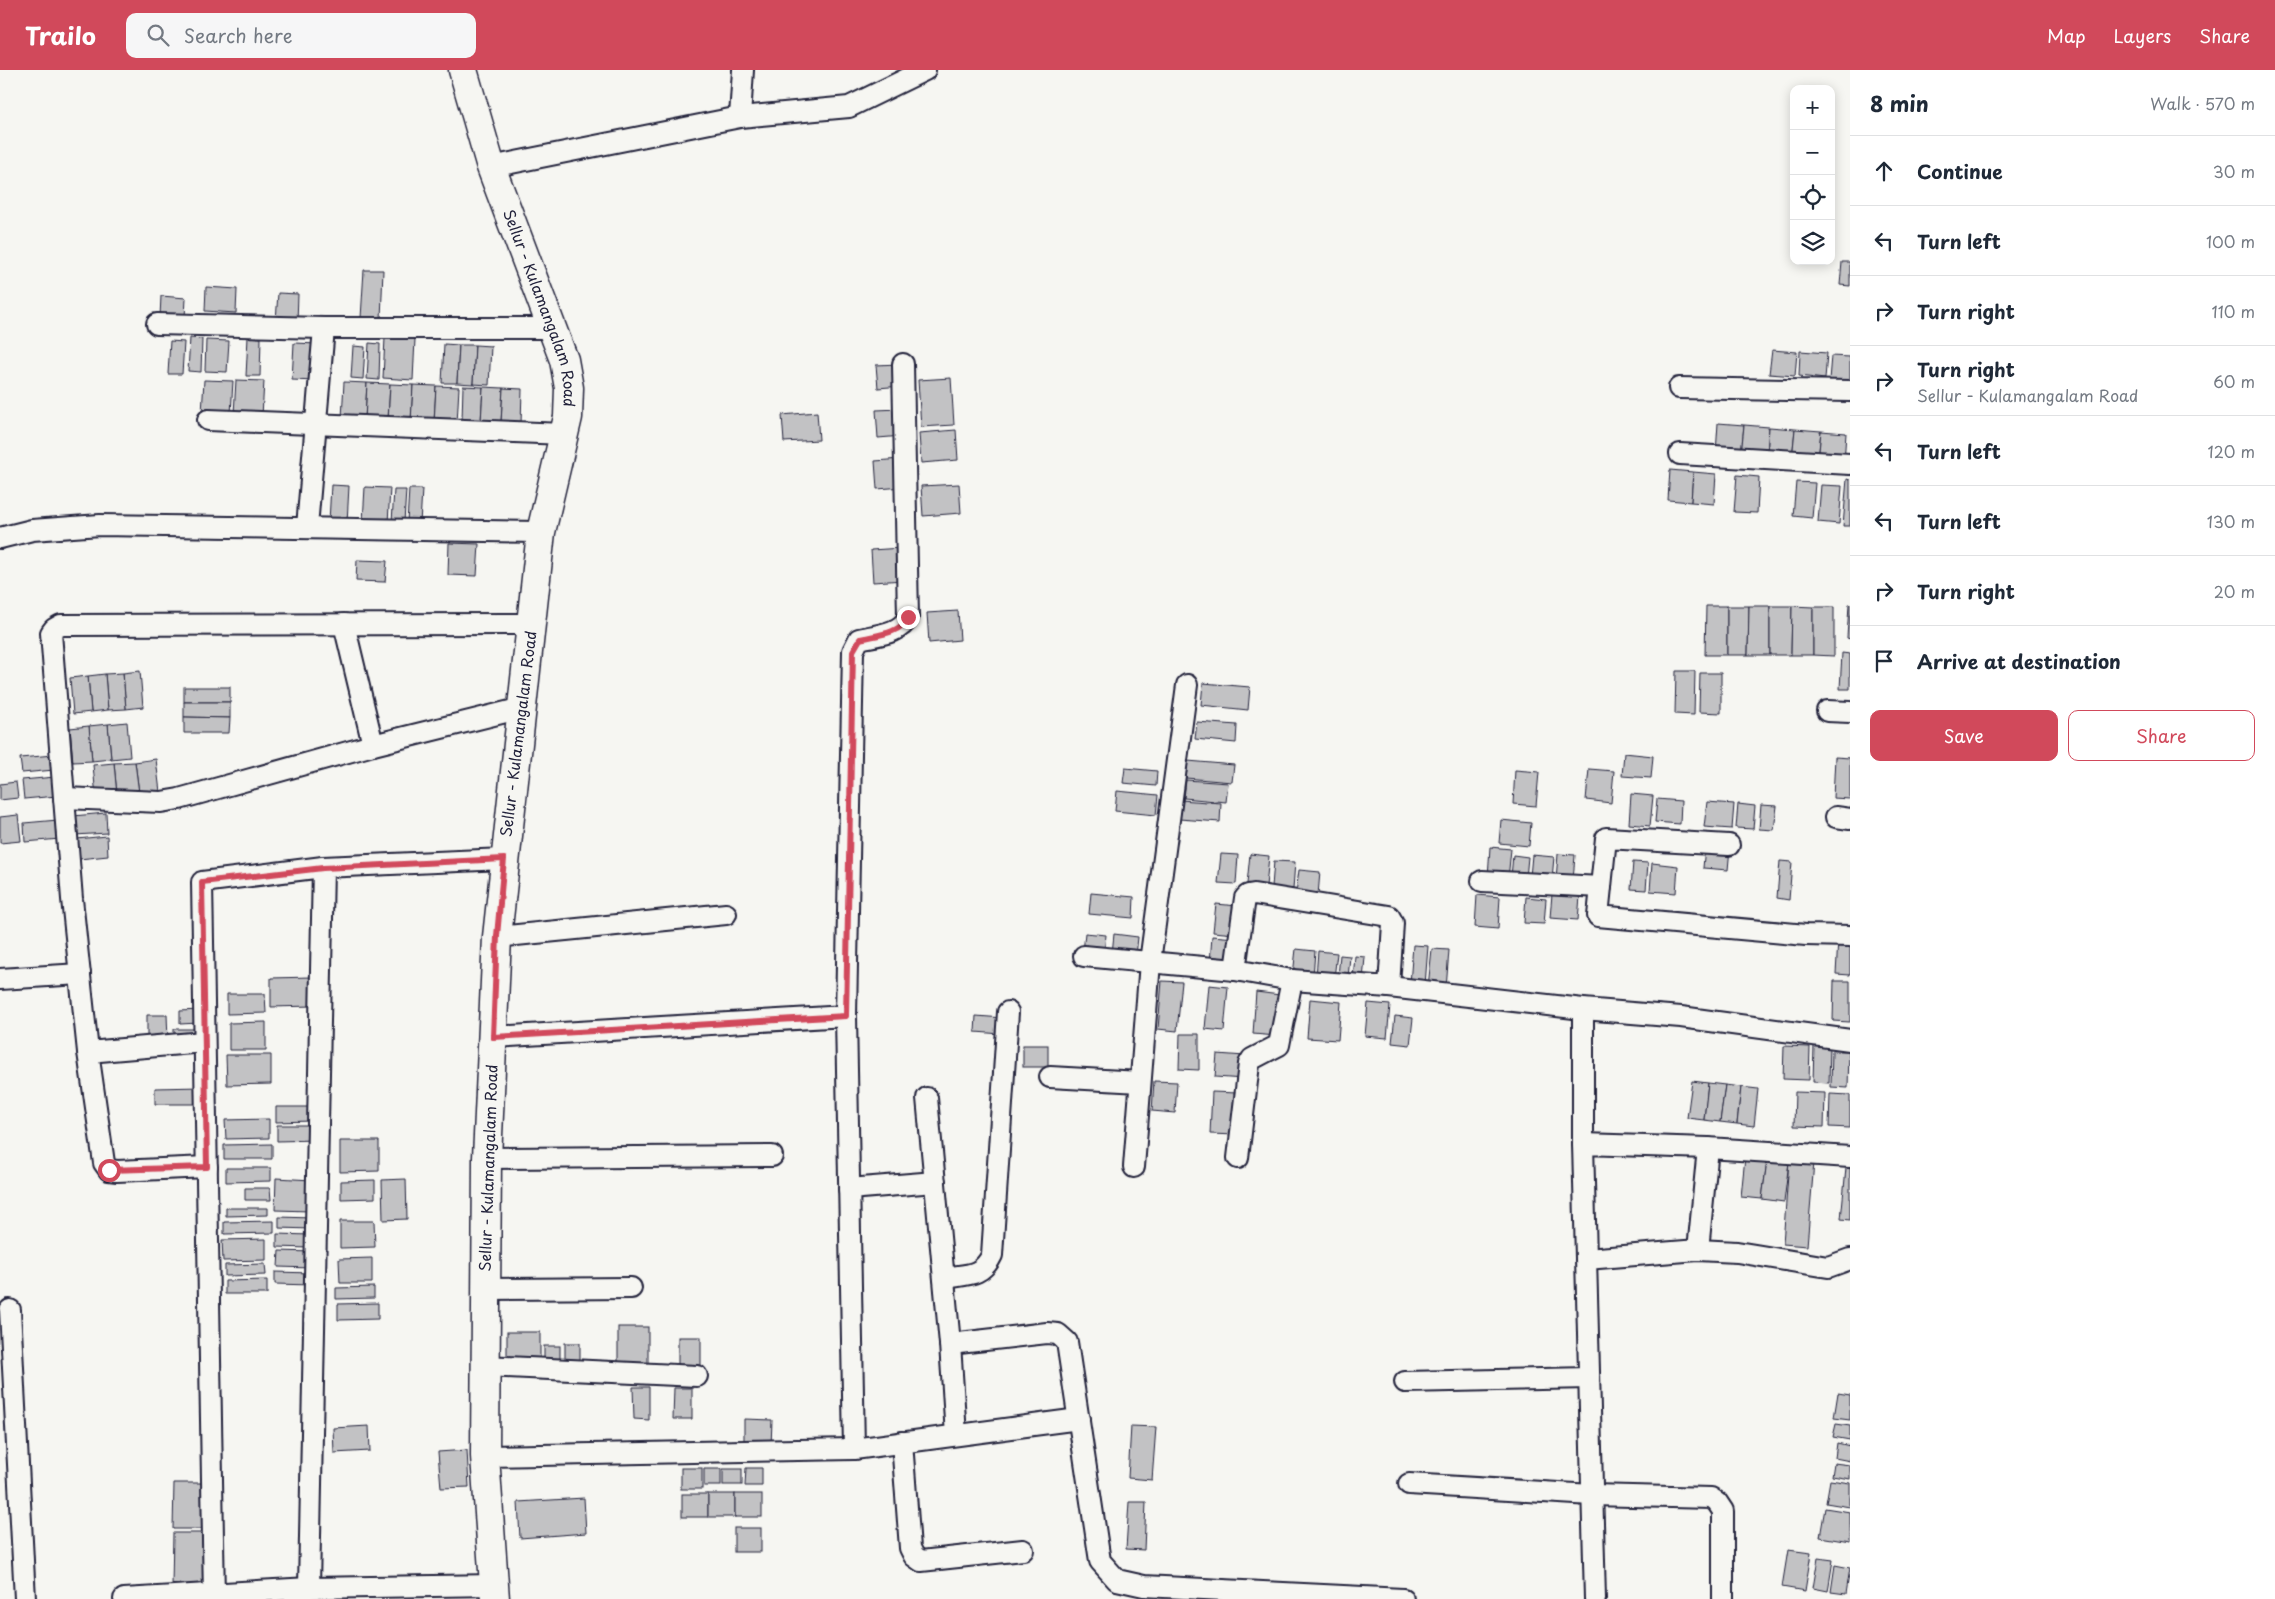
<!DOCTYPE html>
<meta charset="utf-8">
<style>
:root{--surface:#fff;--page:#f6f6f7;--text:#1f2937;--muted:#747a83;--line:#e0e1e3;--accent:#d1495b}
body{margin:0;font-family:"Playpen Sans",sans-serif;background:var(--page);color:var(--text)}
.controls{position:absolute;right:15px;top:15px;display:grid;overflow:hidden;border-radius:10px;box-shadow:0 2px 12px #0003}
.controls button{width:45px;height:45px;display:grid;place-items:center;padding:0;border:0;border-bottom:1px solid var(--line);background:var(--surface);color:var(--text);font:25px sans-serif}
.stop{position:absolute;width:15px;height:15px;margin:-11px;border:4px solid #d1495b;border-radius:50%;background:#fff}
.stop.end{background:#d1495b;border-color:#fff;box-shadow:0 1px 5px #0008}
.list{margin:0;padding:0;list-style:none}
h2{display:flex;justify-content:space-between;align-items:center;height:65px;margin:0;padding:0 20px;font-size:21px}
h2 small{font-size:16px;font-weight:400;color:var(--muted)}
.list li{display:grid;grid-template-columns:32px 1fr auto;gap:15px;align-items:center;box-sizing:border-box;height:70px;padding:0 20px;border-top:1px solid var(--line)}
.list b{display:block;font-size:19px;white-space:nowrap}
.list p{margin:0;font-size:16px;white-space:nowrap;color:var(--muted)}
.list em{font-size:16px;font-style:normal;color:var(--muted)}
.actions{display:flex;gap:10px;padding:15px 20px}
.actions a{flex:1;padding:11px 0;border:1px solid var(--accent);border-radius:10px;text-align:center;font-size:18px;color:var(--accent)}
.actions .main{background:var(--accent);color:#fff}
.icon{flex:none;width:28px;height:28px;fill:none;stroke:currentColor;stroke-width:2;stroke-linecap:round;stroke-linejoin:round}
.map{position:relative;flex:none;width:1850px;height:1529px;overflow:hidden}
header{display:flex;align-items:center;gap:30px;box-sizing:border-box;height:70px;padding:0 25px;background:var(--accent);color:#fff}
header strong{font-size:24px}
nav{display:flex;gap:28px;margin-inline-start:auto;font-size:18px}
.search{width:350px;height:45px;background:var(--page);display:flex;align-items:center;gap:12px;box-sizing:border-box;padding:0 18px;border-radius:10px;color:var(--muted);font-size:19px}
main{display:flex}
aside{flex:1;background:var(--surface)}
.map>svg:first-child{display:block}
.building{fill:#c2c2c4;stroke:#22223b}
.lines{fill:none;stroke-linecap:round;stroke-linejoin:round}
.street-casing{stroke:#22223b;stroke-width:24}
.secondary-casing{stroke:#22223b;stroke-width:31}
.street{stroke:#f6f6f2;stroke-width:20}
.secondary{stroke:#f6f6f2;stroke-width:28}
.route{stroke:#d1495b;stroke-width:6}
.labels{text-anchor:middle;stroke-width:5;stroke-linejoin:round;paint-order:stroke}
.street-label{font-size:15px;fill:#22223b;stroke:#f6f6f2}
</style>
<header>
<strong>Trailo</strong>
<div class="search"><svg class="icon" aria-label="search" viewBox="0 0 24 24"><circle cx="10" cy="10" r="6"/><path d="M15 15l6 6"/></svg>Search here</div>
<nav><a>Map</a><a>Layers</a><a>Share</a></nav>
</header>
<main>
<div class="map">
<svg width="1850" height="1529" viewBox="0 0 1850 1529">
<rect width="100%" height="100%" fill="#f6f6f2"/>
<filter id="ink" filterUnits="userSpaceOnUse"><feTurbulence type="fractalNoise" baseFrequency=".02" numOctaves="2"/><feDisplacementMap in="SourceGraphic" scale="10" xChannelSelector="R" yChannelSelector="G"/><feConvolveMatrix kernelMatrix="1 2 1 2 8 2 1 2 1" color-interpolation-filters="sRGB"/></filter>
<g filter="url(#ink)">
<g class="building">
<polygon points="1842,192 1850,192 1850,216 1840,215"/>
<polygon points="364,200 383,200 381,249 361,248"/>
<polygon points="206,217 237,219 236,243 205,241"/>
<polygon points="278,223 298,224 297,253 276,251"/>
<polygon points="161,226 186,228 185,248 160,247"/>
<polygon points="248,267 261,268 260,306 246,306"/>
<polygon points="190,268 202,269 201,302 188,301"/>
<polygon points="385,268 415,269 413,310 383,308"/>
<polygon points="206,270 229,271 227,302 205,301"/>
<polygon points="170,271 184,272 182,304 168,304"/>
<polygon points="294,273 318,274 316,311 292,310"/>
<polygon points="369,273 380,274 379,310 367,309"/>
<polygon points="444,274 459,275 457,313 442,313"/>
<polygon points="459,275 475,275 473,314 457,313"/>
<polygon points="475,275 491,276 489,315 473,314"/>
<polygon points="353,276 365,277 363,309 351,308"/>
<polygon points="1772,280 1797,282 1795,306 1769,304"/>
<polygon points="1800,281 1827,283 1825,309 1799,306"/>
<polygon points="1831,286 1850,287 1850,311 1829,310"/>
<polygon points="899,294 901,316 878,318 876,295"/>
<polygon points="951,308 954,355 921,357 918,310"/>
<polygon points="204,310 233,311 231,344 202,343"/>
<polygon points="236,310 264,311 262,346 234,344"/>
<polygon points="344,312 367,313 365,350 342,348"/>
<polygon points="367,313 390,314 388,351 365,350"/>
<polygon points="390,314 413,315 411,352 388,351"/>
<polygon points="413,315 436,316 434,353 411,352"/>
<polygon points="436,316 459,317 457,354 434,353"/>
<polygon points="463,316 483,317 481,352 462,351"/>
<polygon points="483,317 503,318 501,353 481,352"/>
<polygon points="503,318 522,319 521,354 501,353"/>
<polygon points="900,339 902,366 878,368 876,340"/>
<polygon points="817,342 819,370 784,372 782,345"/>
<polygon points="1718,353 1744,355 1741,385 1716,383"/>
<polygon points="1744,355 1769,357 1767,387 1741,385"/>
<polygon points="1769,357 1795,359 1792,389 1767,387"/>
<polygon points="1795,359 1821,361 1818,391 1792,389"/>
<polygon points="956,360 958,390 921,393 919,363"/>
<polygon points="1821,361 1846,363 1844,393 1818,391"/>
<polygon points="901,389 903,417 877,419 875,391"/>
<polygon points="1670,400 1693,402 1691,432 1668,430"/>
<polygon points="1693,402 1716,404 1714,434 1691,432"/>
<polygon points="1737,405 1759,407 1757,443 1734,442"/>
<polygon points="1847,409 1850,410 1850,456 1843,456"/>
<polygon points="1796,412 1815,413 1812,448 1793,446"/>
<polygon points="959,414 961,443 923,446 921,416"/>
<polygon points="331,415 349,416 347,453 329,452"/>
<polygon points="1821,415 1842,416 1839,454 1818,452"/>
<polygon points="365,417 390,418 388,453 363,452"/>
<polygon points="409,419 422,419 420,454 407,453"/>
<polygon points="394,420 406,420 404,452 392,452"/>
<polygon points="449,473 479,474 477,506 448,505"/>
<polygon points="902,478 904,510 873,512 871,480"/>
<polygon points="357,490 387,491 385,512 356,511"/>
<polygon points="1849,534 1850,534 1850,569 1847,568"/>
<polygon points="1706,536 1727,536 1727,585 1705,585"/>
<polygon points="1727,536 1749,536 1748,585 1727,585"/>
<polygon points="1749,536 1770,536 1770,585 1748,585"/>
<polygon points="1770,536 1792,536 1791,585 1770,585"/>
<polygon points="1792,536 1813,537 1813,585 1791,585"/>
<polygon points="1813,537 1834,537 1834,586 1813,585"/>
<polygon points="958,541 960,570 929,573 927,543"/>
<polygon points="1842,583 1850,584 1850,619 1840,619"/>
<polygon points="140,601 143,637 126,639 123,603"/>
<polygon points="1676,601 1695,601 1694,645 1675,644"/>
<polygon points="123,603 126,639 108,640 105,604"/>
<polygon points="1700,603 1721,603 1721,643 1699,642"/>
<polygon points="105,604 108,640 91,642 88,606"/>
<polygon points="88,606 91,642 73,644 70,608"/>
<polygon points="1203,613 1250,617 1248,640 1201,635"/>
<rect x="184" y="617" width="46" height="15"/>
<polygon points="184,632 230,632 230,648 184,647"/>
<polygon points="184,647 230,648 229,663 184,663"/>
<polygon points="127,652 130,687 111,689 108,654"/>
<polygon points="1197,652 1237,655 1236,673 1195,669"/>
<polygon points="108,654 111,689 92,691 89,656"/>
<polygon points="89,656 92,691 73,692 70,658"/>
<polygon points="1624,683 1653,686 1651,708 1622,706"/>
<polygon points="53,685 54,700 22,703 20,688"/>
<polygon points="1835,687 1850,688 1850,729 1833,728"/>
<polygon points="156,689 160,722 139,723 135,692"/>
<polygon points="1188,691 1234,695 1232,712 1186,708"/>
<polygon points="135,692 139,723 117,725 114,693"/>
<polygon points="114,693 117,725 96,727 93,695"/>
<polygon points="1125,698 1157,701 1156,716 1123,713"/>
<polygon points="1589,699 1614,701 1611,733 1586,730"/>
<polygon points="1515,700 1539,702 1536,736 1513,734"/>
<polygon points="55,707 57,726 24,729 22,710"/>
<polygon points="1186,710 1228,713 1226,732 1184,728"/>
<polygon points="16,712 18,728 0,730 0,714"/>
<polygon points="1117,721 1158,725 1156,745 1115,741"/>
<polygon points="1631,724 1653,726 1650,756 1629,754"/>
<polygon points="1657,729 1681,731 1680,754 1655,752"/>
<polygon points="1180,730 1221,733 1220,752 1179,749"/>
<polygon points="1707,732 1734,734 1732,759 1704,757"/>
<polygon points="1738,734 1755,736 1753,759 1736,758"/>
<polygon points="1761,735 1777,736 1774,760 1759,759"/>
<polygon points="106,743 107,763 75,765 73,746"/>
<polygon points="18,745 21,771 0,773 0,747"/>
<polygon points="58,750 60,769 25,772 24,753"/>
<polygon points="1501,750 1531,753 1529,776 1499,773"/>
<polygon points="107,766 108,786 79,789 77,769"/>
<polygon points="1705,776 1730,778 1728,800 1703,798"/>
<polygon points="1490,777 1511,779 1508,809 1488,807"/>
<polygon points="1221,784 1238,785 1236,814 1218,813"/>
<polygon points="1250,784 1269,786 1266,816 1247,814"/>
<polygon points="1558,784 1575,785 1573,811 1556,810"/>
<polygon points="1513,785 1528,787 1526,808 1511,807"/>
<polygon points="1532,785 1554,787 1552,809 1530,807"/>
<polygon points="1274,791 1295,792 1293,819 1272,817"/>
<polygon points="1780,791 1792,792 1789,830 1777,828"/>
<polygon points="1633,792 1648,793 1646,820 1631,819"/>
<polygon points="1652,793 1678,796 1676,823 1650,821"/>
<polygon points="1299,800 1320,802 1318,825 1296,823"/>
<polygon points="1091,823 1134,827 1133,848 1089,844"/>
<polygon points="1552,824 1580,826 1578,850 1550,848"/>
<polygon points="1477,825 1500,827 1498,859 1475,857"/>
<polygon points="1526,827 1546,829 1544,854 1524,853"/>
<polygon points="1216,834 1238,836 1235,864 1213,862"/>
<polygon points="1085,863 1106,865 1104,884 1083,882"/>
<polygon points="1114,864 1138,867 1136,886 1112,884"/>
<polygon points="1212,866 1235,868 1233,895 1210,893"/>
<polygon points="1838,870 1850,871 1850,905 1836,904"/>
<polygon points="1413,875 1428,876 1425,915 1410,914"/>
<polygon points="1296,879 1315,881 1313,907 1293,905"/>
<polygon points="1432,879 1449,880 1446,919 1428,917"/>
<polygon points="1318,881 1337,883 1334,908 1316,907"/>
<polygon points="1340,885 1350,886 1348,908 1338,907"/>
<polygon points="1355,886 1365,887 1363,910 1353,909"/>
<polygon points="312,907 313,936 271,937 271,908"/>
<polygon points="1162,911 1182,912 1177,961 1158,959"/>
<polygon points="1834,911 1850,911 1850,952 1833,951"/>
<polygon points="1209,915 1228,917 1224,961 1205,959"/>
<polygon points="1256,922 1280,925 1277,966 1253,964"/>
<polygon points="227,924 265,924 266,943 227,944"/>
<polygon points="1310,929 1341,932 1338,970 1307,968"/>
<polygon points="1368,933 1390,935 1387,968 1365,966"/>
<polygon points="199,940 199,953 180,954 180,941"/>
<polygon points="147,945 167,945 168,970 147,970"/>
<polygon points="976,946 1003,948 1002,964 975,962"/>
<polygon points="1395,946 1413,948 1410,975 1392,973"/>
<polygon points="266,952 266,980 229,980 229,953"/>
<rect x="174" y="959" width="26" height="10"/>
<polygon points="1180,964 1199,964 1199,1000 1179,999"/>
<rect x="1023" y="975" width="25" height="22"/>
<polygon points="1814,975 1830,975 1829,1013 1813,1012"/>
<polygon points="1784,976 1810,977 1809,1010 1783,1009"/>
<polygon points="1832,981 1849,981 1848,1018 1831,1017"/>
<polygon points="1217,984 1245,986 1244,1009 1215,1007"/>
<polygon points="226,985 271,985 271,1014 227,1015"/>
<polygon points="1154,1011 1177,1012 1175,1043 1152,1041"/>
<polygon points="1692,1011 1708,1013 1704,1050 1687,1048"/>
<polygon points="1708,1013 1725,1015 1720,1052 1704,1050"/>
<polygon points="1725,1015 1741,1017 1737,1054 1720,1052"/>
<polygon points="201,1017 201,1034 155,1034 155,1018"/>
<polygon points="1741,1017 1758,1019 1754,1056 1737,1054"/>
<polygon points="1212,1022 1237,1023 1236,1065 1210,1064"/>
<polygon points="1795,1022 1825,1023 1824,1057 1794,1056"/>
<polygon points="1830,1024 1850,1025 1850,1058 1829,1057"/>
<polygon points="276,1037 312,1037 312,1051 276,1052"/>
<polygon points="269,1049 269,1068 226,1069 225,1050"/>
<polygon points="277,1055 315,1055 316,1070 277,1071"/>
<polygon points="340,1071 379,1071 379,1101 340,1102"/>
<polygon points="272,1074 272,1089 224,1089 224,1075"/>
<polygon points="1745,1087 1767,1090 1762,1129 1741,1127"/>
<polygon points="1767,1090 1789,1092 1784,1132 1762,1129"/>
<polygon points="1789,1090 1814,1092 1807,1176 1783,1174"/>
<polygon points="226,1098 271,1098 271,1111 226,1112"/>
<polygon points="1846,1098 1850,1098 1850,1150 1841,1149"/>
<polygon points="276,1108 312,1110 310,1141 275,1140"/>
<polygon points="406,1109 407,1149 383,1150 382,1110"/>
<polygon points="375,1110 375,1128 341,1129 341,1111"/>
<polygon points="245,1118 270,1118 271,1130 245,1130"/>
<polygon points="226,1138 268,1138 268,1145 226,1146"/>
<polygon points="279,1147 312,1148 311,1159 279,1158"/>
<polygon points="274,1151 274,1163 224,1164 224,1152"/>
<polygon points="340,1151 374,1151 375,1177 340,1178"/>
<polygon points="277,1164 310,1165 309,1178 277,1177"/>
<polygon points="266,1169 266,1190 223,1191 222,1170"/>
<polygon points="279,1181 312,1182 311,1198 278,1197"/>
<polygon points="372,1188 372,1213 340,1213 339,1189"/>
<polygon points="265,1194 266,1205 225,1206 225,1195"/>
<polygon points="275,1202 312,1203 311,1215 275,1214"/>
<polygon points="267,1210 267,1224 225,1224 225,1211"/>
<polygon points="374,1217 374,1228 336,1229 336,1218"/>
<polygon points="378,1233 378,1249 338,1250 338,1234"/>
<rect x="618" y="1257" width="30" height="37"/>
<rect x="507" y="1262" width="33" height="29"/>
<rect x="678" y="1267" width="23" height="32"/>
<rect x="565" y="1273" width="15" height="20"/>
<rect x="544" y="1276" width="16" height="18"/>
<polygon points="633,1317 649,1317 649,1350 634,1349"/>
<polygon points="674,1318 692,1318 692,1349 673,1349"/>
<polygon points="1838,1323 1850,1325 1850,1350 1834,1348"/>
<polygon points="744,1349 772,1350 771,1377 744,1376"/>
<polygon points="1836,1354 1850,1356 1850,1370 1833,1367"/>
<polygon points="369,1356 370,1381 334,1383 333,1358"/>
<polygon points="1131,1356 1156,1357 1152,1410 1128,1408"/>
<polygon points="1837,1373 1850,1376 1850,1391 1835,1388"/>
<polygon points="467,1380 469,1417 441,1418 438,1382"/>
<polygon points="1834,1393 1850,1395 1850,1409 1832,1406"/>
<rect x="681" y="1398" width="21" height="21"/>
<polygon points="746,1398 762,1398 762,1416 745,1416"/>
<rect x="704" y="1399" width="17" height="17"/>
<rect x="723" y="1399" width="19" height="16"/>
<polygon points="1830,1410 1850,1413 1850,1437 1826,1433"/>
<polygon points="174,1413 206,1413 206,1459 173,1459"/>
<rect x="682" y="1424" width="26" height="23"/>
<rect x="708" y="1424" width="27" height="23"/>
<rect x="735" y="1424" width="27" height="23"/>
<polygon points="584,1428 586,1463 520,1468 518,1432"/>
<polygon points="1129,1432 1146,1432 1144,1480 1126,1479"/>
<polygon points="1825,1438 1850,1442 1850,1472 1820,1467"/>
<rect x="734" y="1458" width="27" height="24"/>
<polygon points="173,1463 204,1463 204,1516 172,1516"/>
<polygon points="1788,1480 1811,1483 1805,1521 1782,1517"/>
<polygon points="1818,1488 1833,1490 1828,1521 1813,1518"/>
<polygon points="1835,1495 1850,1498 1846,1524 1831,1522"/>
</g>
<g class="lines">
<g class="street-casing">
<g id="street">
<polyline points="740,47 743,0"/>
<polyline points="491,97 740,47 849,37 925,0"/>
<polyline points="157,254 324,258 553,258"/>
<polyline points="1679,318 1850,321"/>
<polyline points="208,350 564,364"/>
<polyline points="1680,384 1850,394"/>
<polyline points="307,457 324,258"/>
<polyline points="0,468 32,460 100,455 541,462"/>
<polyline points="344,554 373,675"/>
<polyline points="1827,641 1850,642"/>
<polyline points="64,728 161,732 179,729 373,675 522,638"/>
<polyline points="1836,747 1850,749"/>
<polyline points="1729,775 1606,768 1598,846 1806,865 1850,866"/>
<polyline points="1482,811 1601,817"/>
<polyline points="497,867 726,844"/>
<polyline points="1084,886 1235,900 1292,910 1389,917 1583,939 1681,947 1850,970"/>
<polyline points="1235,900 1245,828 1248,825 1254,824 1389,846 1393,853 1389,917"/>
<polyline points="0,909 80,904"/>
<path d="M846,946l7,-365 6,-12c17,-4 42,-5 49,-22l-5,-253"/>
<polyline points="88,982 204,972"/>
<polyline points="1050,1007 1140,1012"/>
<polyline points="927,1028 950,1274 956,1365"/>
<polyline points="1583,1074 1583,939"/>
<polyline points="487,1088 772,1086"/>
<polyline points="1238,1088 1249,994 1252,989 1279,975 1292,910"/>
<polyline points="207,1097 117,1101 109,1100 104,1093 88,982 72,829 51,563 54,559 61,555 532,554"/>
<polyline points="1134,1097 1150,892 1187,615"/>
<polyline points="849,1119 935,1112"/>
<polyline points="1698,1180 1708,1078"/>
<polyline points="1586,1189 1698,1180 1737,1182 1828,1197 1850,1189"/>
<path d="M944,1208c22,-4 37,0 48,-23l16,-243"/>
<polyline points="486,1219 631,1218"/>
<polyline points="10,1240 25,1529"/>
<polyline points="950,1274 1047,1263 1058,1264 1067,1272 1100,1491 1117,1510 1144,1516 1403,1529"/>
<polyline points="486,1296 697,1306"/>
<polyline points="1405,1312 1589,1308"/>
<polyline points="902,1372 910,1478 914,1486 921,1491 1023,1480"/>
<polyline points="854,1379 1079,1349"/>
<polyline points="485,1386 854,1379 846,946 493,967"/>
<polyline points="1409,1414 1592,1425 1711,1428 1717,1432 1723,1441 1723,1529"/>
<polyline points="309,1518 323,797 504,789"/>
<polyline points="124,1529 309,1518 495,1515"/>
<polyline points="214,1529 202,812 323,797"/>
<polyline points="1595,1529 1583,1074 1708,1078 1850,1087"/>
</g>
</g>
<g class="secondary-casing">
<g id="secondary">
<path id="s1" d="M463,0l28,97 73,193 5,28 -1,29 -27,115 -44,405 -10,221 -2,298 10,143"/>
</g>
</g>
<use href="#street" class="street"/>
<use href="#secondary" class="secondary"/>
</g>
</g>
<g class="lines" filter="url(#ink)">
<path class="route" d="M109,1100l98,-3 -5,-285 121,-14 181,-9 -7,77 -4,101 353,-21 7,-365 7,-12c16,-4 41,-5 48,-22"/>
</g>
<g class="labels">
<g class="street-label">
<text dy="5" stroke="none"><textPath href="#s1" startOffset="251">Sellur - Kulamangalam Road</textPath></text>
<text transform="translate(519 664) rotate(-83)" y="5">Sellur - Kulamangalam Road</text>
<text transform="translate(489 1098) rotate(-88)" y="5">Sellur - Kulamangalam Road</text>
</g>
</g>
</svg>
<div class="controls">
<button>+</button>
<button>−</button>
<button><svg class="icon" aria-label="locate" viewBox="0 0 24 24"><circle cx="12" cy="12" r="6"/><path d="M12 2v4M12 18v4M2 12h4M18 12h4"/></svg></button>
<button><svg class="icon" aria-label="layers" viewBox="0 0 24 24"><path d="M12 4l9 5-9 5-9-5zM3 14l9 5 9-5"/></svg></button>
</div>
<div class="stop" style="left:109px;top:1100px"></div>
<div class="stop end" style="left:908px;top:547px"></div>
</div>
<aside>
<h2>8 min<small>Walk · 570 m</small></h2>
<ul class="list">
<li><svg class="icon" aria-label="ahead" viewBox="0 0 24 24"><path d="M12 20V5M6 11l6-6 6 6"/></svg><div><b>Continue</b></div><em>30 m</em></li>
<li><svg class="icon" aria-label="left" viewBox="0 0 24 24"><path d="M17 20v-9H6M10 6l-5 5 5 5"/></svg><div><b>Turn left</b></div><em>100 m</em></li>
<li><svg class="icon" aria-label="right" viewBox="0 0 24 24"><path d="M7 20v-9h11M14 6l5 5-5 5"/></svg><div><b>Turn right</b></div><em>110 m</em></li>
<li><svg class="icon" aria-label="right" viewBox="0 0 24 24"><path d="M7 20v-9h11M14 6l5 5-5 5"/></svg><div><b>Turn right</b><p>Sellur - Kulamangalam Road</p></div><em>60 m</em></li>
<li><svg class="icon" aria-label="left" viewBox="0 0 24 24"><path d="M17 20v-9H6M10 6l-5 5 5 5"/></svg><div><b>Turn left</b></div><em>120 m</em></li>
<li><svg class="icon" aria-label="left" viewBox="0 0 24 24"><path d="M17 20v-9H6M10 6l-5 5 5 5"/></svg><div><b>Turn left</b></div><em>130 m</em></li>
<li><svg class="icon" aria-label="right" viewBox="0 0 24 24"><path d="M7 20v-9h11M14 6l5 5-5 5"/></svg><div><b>Turn right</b></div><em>20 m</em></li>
<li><svg class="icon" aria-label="arrive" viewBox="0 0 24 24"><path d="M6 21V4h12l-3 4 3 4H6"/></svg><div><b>Arrive at destination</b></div></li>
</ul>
<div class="actions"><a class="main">Save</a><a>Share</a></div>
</aside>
</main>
